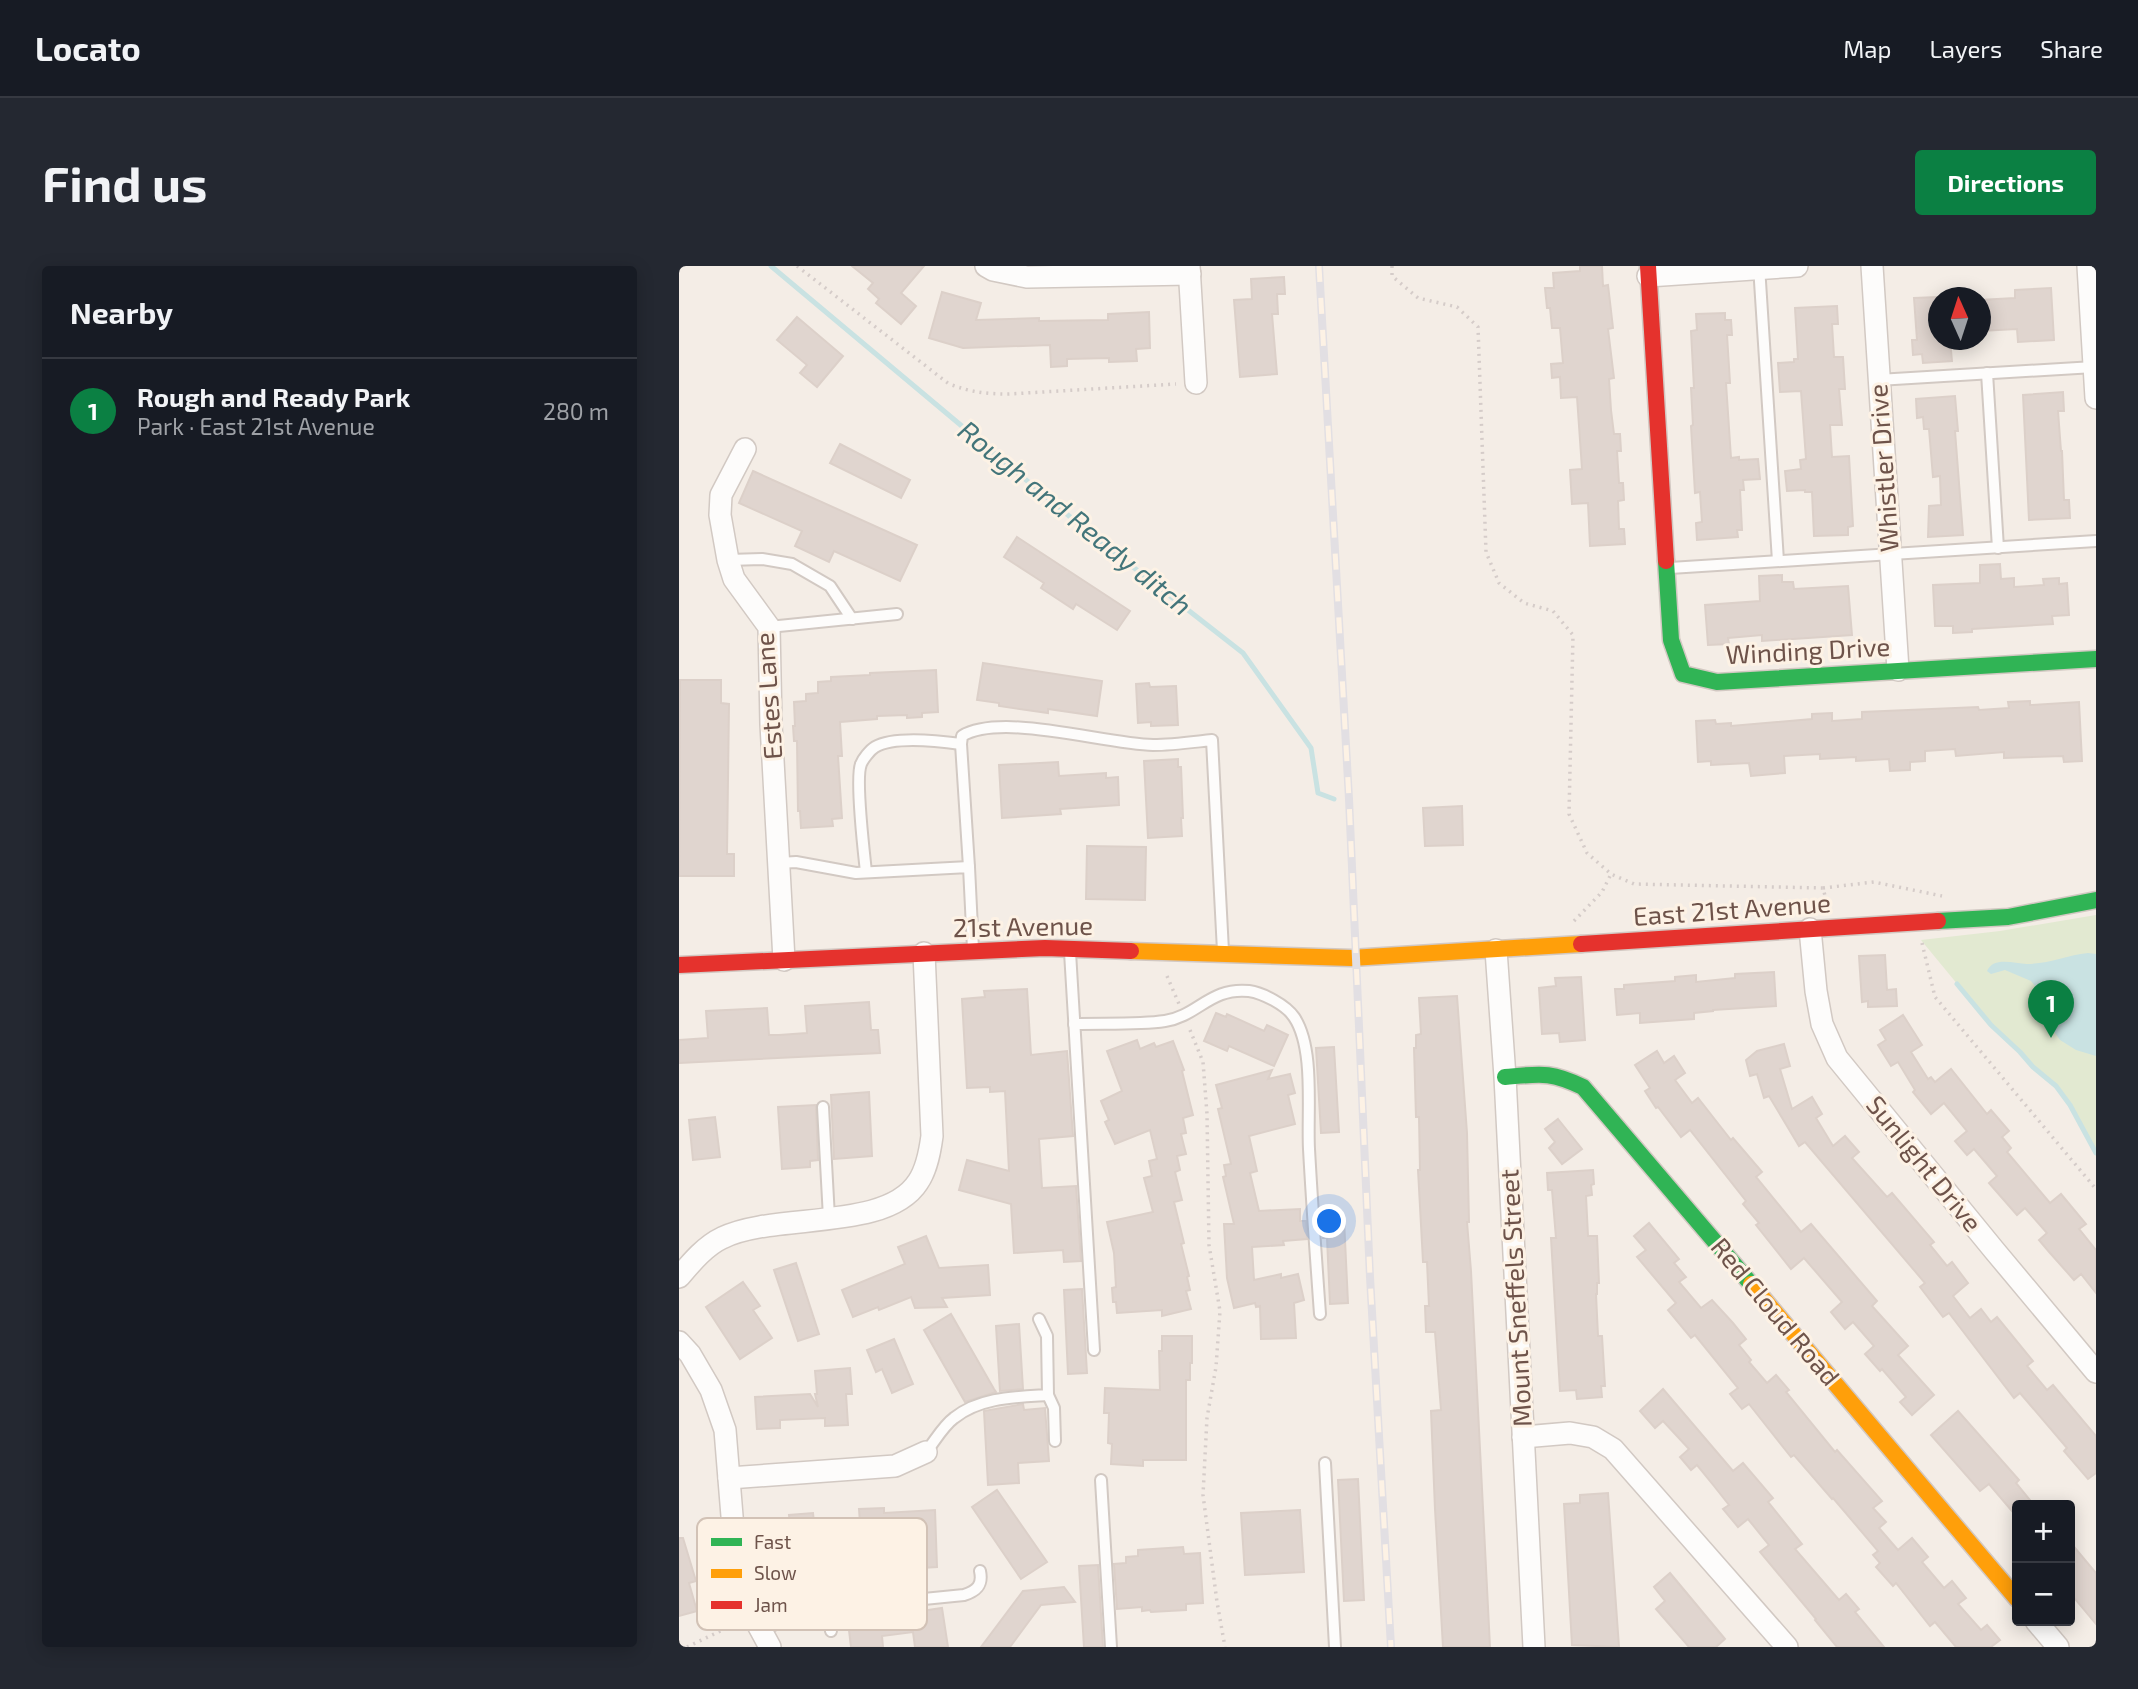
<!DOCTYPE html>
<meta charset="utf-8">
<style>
:root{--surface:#171b24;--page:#242831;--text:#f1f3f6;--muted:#9ea1a6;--line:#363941;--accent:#0b8043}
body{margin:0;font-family:"Exo 2",sans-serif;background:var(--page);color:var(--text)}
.controls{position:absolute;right:21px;bottom:21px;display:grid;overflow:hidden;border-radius:7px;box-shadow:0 4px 18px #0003}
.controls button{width:63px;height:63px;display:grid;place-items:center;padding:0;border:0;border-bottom:2px solid var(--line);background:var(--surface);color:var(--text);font:35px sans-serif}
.compass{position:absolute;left:1249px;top:21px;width:63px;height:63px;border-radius:50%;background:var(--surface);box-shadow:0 4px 18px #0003;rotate:357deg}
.you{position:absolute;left:651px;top:956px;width:24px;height:24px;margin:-18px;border:5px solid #fff;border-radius:50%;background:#1a73e8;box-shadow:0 0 0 10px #1a73e833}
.badge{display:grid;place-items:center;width:46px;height:46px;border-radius:50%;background:var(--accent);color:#fff;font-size:23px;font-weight:700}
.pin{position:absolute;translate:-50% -58px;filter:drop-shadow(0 2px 4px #0008)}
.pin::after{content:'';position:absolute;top:37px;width:24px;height:21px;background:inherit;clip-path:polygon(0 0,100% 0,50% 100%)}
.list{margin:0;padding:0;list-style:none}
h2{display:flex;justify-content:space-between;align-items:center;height:91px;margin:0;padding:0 28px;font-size:30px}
h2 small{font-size:23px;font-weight:400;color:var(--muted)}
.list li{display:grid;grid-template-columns:46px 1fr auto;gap:21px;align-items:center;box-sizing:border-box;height:105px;padding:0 28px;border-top:2px solid var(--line)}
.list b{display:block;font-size:26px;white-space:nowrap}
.list p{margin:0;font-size:23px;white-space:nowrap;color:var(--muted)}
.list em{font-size:23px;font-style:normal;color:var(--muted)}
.map{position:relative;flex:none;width:1417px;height:1381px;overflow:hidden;border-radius:7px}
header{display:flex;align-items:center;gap:42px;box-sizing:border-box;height:98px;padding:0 35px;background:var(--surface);border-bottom:2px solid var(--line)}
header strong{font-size:33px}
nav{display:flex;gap:38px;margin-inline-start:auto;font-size:24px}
.intro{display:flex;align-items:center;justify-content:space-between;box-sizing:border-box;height:168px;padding:0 42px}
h1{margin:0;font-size:49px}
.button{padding:18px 32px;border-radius:7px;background:var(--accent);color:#fff;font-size:24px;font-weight:700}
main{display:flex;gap:42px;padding:0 42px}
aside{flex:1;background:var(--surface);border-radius:7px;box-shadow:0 4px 18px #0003}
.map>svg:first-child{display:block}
.green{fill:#e2e9d1}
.water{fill:#c9e2e2}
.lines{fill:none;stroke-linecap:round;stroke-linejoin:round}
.stream{stroke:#c9e2e2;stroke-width:5}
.building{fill:#e0d5cf;stroke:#dcd0c9;stroke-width:2}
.lane-casing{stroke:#d2c9c3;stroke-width:14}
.street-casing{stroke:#d2c9c3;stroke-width:24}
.fast-casing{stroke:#d2c8c2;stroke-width:19}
.slow-casing{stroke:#d2c8c2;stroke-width:19}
.jam-casing{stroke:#d2c8c2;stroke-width:19}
.path{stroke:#d5ccc9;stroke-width:3.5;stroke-dasharray:2 5;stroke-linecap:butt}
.lane{stroke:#fdfcfb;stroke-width:10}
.street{stroke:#fdfcfb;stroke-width:21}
.fast{stroke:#30b455;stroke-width:16}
.slow{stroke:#ff9f0a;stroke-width:16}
.jam{stroke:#e5322d;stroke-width:16}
.rail-casing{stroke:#e2dfe3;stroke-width:8}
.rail{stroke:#fdf2e5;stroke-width:5;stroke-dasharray:16;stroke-linecap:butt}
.labels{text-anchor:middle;stroke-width:6;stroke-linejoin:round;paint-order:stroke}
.street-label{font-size:26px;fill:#6e534a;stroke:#fdf2e5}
.water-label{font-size:28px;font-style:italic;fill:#43757a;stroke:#fdf2e5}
.key{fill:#fdf2e5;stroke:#d2c2b6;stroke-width:2}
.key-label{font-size:19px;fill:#6e534a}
</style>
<header>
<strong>Locato</strong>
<nav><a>Map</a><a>Layers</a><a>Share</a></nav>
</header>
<div class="intro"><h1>Find us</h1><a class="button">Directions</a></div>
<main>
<aside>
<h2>Nearby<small></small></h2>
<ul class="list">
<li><span class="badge">1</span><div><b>Rough and Ready Park</b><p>Park · East 21st Avenue</p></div><em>280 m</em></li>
</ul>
</aside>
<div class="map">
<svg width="1417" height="1381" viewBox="0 0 1417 1381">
<rect width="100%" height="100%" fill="#f4ede6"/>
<polygon class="green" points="1417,649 1417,887 1391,839 1377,820 1354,801 1341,786 1312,759 1242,674 1321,665"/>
<path class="water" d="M1409,687l8,1v102l-20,-6 -16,-10 -10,-14 -10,-34 -9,-11 -26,-11 -14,4 -4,-3c7,-15 27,-7 40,-7 22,0 40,-9 61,-11z"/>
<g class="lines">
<g class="stream">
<polyline points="92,0 408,265 564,387 632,482 639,527 655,533"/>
<polyline points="1278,718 1312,759 1341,786 1354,801 1377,820 1391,839 1417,887"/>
</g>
</g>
<g class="building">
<polygon points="173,0 245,0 222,27 237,40 222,58 197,37 200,33 189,23 194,17"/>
<polygon points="901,0 923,0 924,20 929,19 934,62 929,63 935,112 930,113 932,144 935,168 941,168 942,185 938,185 940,217 944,217 945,234 939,235 940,263 945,263 946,278 911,280 909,237 893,238 891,204 903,203 898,131 882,132 881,111 873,112 872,98 884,97 881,62 873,62 871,42 868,42 866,22 875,22 874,7 901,5"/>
<polygon points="605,11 606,28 598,28 599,48 593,48 598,108 561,111 555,34 573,33 572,13"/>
<polygon points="1372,22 1375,74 1339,76 1338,63 1301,65 1301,34 1336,32 1336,24"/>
<polygon points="263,26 302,37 297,54 360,52 360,55 429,54 429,48 470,46 471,82 457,83 458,95 430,96 430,92 388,93 388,100 372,101 371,79 284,82 250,72"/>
<polygon points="1259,31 1259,74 1271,74 1273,95 1244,97 1243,88 1234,89 1233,74 1238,74 1235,32"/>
<polygon points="1158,40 1159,58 1153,58 1155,91 1164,91 1166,123 1160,123 1163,159 1151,159 1153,191 1170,190 1174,260 1169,261 1169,269 1135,270 1133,226 1126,226 1126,224 1108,225 1106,205 1122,203 1121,194 1127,193 1122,125 1101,126 1099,97 1115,96 1115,93 1119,93 1116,42"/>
<polygon points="1046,47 1046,54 1052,54 1053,69 1048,69 1051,117 1047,117 1052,192 1060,191 1060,194 1079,193 1081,213 1064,214 1065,224 1061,224 1063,264 1058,264 1059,271 1018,274 1017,257 1023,256 1021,226 1016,227 1012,160 1014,159 1012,122 1015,122 1012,65 1018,64 1017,48"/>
<polygon points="118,51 164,90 138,121 121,107 128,99 98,74"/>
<polygon points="1384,126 1385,145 1379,145 1382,185 1383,185 1385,234 1390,234 1391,252 1350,254 1344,129"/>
<polygon points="1276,130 1279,165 1276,165 1284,269 1249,271 1250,240 1262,239 1261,210 1254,211 1250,163 1245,163 1244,151 1238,152 1237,133"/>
<polygon points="161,178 231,214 222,232 151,197"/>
<polygon points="74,205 238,279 221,315 155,285 150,296 116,280 123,265 60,237"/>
<polygon points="338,271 451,345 438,364 397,338 394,343 362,322 365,317 325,291"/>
<polygon points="1321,298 1322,313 1335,312 1335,321 1365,319 1364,313 1380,312 1380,318 1388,317 1390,349 1373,350 1374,358 1293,363 1293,366 1274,367 1274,360 1256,360 1254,319 1301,317 1301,299"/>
<polygon points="1103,309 1103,316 1114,316 1115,323 1169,320 1173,369 1083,375 1083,369 1049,372 1050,378 1029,379 1026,339 1081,335 1080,310"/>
<polygon points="304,397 423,415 418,450 369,443 369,447 320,440 320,437 298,434"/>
<polygon points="257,404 259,446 243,447 243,451 228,452 228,449 198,450 198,453 161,456 163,490 159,490 163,552 153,553 154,560 122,562 121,545 119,545 118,475 115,475 114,460 116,460 115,436 127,435 127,428 139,427 139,416 152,415 152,411 191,409 191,407"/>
<polygon points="1,414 42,414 42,437 50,438 48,588 55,588 55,610 0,610"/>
<polygon points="470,417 471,421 497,420 499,459 472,460 472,456 459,457 457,418"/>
<polygon points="1351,435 1351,439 1400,436 1403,495 1385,496 1384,490 1325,492 1325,486 1277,490 1276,483 1246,485 1246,495 1231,496 1231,504 1211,505 1210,493 1177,495 1177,491 1141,493 1141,488 1105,490 1106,507 1072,510 1070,497 1032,499 1032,495 1019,496 1017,455 1036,454 1037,458 1052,457 1052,460 1133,453 1133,448 1153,447 1153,455 1183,453 1183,446 1299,441 1300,444 1330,442 1329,436"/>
<polygon points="499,493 499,501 502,501 504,552 502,552 503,570 469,572 465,495"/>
<polygon points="379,496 380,510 427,507 427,512 439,511 440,539 381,543 382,548 323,552 320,499"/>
<polygon points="783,540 784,579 746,580 744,542"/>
<polygon points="408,580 467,581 466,634 407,633"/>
<polygon points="1206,689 1208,724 1217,723 1218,740 1189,741 1189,735 1183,736 1180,690"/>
<polygon points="1095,706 1097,740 1034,744 1034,745 1015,747 1015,753 961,757 961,747 938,749 936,723 945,723 945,719 996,715 996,711 1017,709 1017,716 1056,712 1056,708"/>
<polygon points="902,711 906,774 881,776 880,767 863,768 860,722 877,720 876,712"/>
<polygon points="348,723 352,789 388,785 394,870 360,873 363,922 397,920 402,995 385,996 384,984 335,987 332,938 280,924 288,894 330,905 326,825 311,826 311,821 288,822 283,733 306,731 305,725"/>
<polygon points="778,730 788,867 790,956 788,956 792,1005 811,1381 764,1381 756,1243 752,1145 762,1144 756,1066 747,1066 746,1040 750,1040 748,996 744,996 743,977 739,904 741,904 740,851 737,851 735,782 737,782 737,769 742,768 740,732"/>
<polygon points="190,736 192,764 199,764 201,787 0,797 0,774 29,772 27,745 88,742 90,769 100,769 128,767 126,740"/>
<polygon points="537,747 547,751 548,748 585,765 588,759 609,769 595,800 550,780 548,785 525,775"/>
<polygon points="1224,749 1243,779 1232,786 1249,813 1252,811 1256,816 1272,803 1308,848 1312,844 1330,865 1323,871 1332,882 1328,886 1371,937 1382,928 1407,958 1400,963 1417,984 1417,1027 1402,1008 1395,1014 1371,987 1360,974 1368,967 1346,942 1338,949 1310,917 1318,910 1295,883 1288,889 1276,875 1288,865 1265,837 1252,848 1234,826 1236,824 1219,796 1212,800 1199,779 1207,774 1201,764"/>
<polygon points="458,774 461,783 475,777 477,781 494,775 505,804 503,805 514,849 504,852 507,867 502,868 507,888 498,890 501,904 496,906 503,934 495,936 505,977 502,978 510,1010 508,1011 511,1024 507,1025 512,1043 483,1050 483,1044 438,1047 437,1036 434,1036 433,1022 437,1021 435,987 428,956 474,946 465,912 473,910 470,895 478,893 471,864 436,878 426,856 430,854 422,835 443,825 428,785"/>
<polygon points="1105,778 1111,800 1101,803 1113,843 1133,831 1143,848 1137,852 1154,880 1166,870 1180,886 1173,892 1208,931 1213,927 1255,976 1251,979 1268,1000 1273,996 1289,1017 1274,1030 1291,1052 1302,1043 1312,1056 1318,1051 1354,1095 1348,1100 1368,1124 1374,1119 1417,1170 1417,1207 1409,1213 1385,1185 1388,1182 1341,1127 1335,1132 1270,1047 1264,1051 1241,1021 1246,1017 1126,876 1120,880 1090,830 1085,832 1078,808 1071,810 1067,794 1078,785"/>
<polygon points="655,781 660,866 642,867 637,782"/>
<polygon points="978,785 985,797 995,790 1006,807 996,814 1013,837 1019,832 1052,874 1054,872 1083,906 1077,911 1122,966 1132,958 1198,1035 1193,1040 1229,1080 1219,1089 1255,1129 1233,1149 1221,1136 1227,1131 1203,1103 1201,1105 1186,1088 1195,1080 1174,1056 1166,1063 1152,1046 1163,1036 1125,992 1112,1003 1077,959 1080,957 1064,938 1067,935 1011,864 1002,871 979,841 977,842 966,825 971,822 956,799"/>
<polygon points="593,804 589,813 611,808 616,827 609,829 616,858 570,870 578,905 571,907 580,945 621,943 621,955 627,955 628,973 604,975 605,979 573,981 575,1014 602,1008 602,1012 619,1008 625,1034 615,1037 617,1072 582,1073 581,1040 577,1041 576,1037 555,1042 548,1012 545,958 555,958 544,911 547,910 545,899 552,898 539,843 543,842 537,819"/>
<polygon points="190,826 193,890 155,893 152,829"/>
<polygon points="137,839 139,894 131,895 131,901 103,903 99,841"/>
<polygon points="36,851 41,891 14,894 10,854"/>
<polygon points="879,853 903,883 883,898 870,882 876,876 866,863"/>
<polygon points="914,904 915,918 912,919 913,929 907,930 909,970 918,970 920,1017 918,1017 918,1028 917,1028 919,1070 923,1070 926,1120 922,1120 923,1131 898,1133 897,1124 881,1125 872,972 877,972 873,924 869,924 868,907"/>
<polygon points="665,953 669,1037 651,1038 648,972 644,972 642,954"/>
<polygon points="970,957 1000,993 995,997 1007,1011 1000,1016 1022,1042 1033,1034 1054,1057 1067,1073 1060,1079 1072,1094 1070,1096 1088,1117 1097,1109 1110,1124 1107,1126 1156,1186 1158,1184 1203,1235 1194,1242 1207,1256 1200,1262 1219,1284 1233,1272 1249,1291 1243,1296 1265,1322 1273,1315 1287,1332 1279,1338 1302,1364 1308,1359 1321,1374 1312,1381 1277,1381 1256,1356 1251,1360 1217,1317 1214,1320 1197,1301 1201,1297 1194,1289 1199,1285 1154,1232 1153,1233 1115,1189 1112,1191 1070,1138 1063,1143 1051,1128 1059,1122 1016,1069 1012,1072 989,1044 997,1037 958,991 967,984 955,970"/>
<polygon points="247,970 260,1002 309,999 311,1029 263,1032 268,1041 236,1042 232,1031 200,1044 199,1041 174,1051 163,1024 226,998 219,981"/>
<polygon points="117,997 140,1068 119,1075 95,1004"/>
<polygon points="64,1016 81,1040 74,1044 93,1072 61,1093 27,1041"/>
<polygon points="403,1023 408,1107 389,1108 385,1024"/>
<polygon points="272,1048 315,1123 317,1126 286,1136 245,1064"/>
<polygon points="340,1058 344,1123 321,1125 317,1060"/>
<polygon points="483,1070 513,1070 513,1097 511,1097 511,1114 507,1114 507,1194 464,1194 464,1200 432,1198 433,1178 429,1177 430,1147 425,1147 426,1122 481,1124 480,1085 483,1085"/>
<polygon points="215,1073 234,1118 213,1127 203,1103 197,1106 188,1084"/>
<polygon points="171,1102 173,1128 167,1128 169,1159 146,1160 146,1152 101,1154 101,1162 78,1163 76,1131 131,1128 139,1141 136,1128 138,1128 136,1105"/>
<polygon points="984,1123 1054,1205 1064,1197 1094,1232 1089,1236 1123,1278 1116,1283 1160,1334 1167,1328 1180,1343 1176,1346 1205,1381 1158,1381 1136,1354 1137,1353 1081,1286 1090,1279 1069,1253 1059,1261 1044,1243 1050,1239 1035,1220 1018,1199 1012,1204 1001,1191 1010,1183 984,1155 976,1162 961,1145"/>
<polygon points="344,1138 345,1144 366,1142 370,1195 339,1197 340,1217 309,1219 305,1145"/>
<polygon points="1279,1145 1340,1214 1337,1217 1355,1239 1338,1239 1338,1251 1310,1218 1301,1225 1252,1169"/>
<polygon points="679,1213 685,1334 665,1335 659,1214"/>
<polygon points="318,1224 368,1296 342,1313 293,1241"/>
<polygon points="929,1227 940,1381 893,1379 885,1238 901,1237 901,1229"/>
<polygon points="205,1242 205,1247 256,1244 258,1301 225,1303 225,1294 138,1299 139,1302 103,1305 101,1281 113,1280 110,1249 134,1247 137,1274 182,1272 180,1243"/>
<polygon points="621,1244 625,1306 566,1309 562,1247"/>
<polygon points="0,1272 4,1272 17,1315 10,1317 18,1345 0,1350"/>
<polygon points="1391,1276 1417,1307 1417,1358 1391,1327"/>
<polygon points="504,1281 505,1288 521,1287 524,1337 507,1338 507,1344 472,1346 471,1344 463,1345 463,1341 438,1343 435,1298 447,1297 447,1291 459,1290 459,1284"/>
<polygon points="419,1299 424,1381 405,1381 400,1300"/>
<polygon points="991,1307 1046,1373 1037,1381 1010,1381 977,1343 986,1335 975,1321"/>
<polygon points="385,1321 396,1336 362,1339 331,1381 302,1381 344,1325"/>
<polygon points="263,1342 269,1381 236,1381 234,1366 203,1370 204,1381 172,1381 169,1356"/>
</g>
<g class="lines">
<g class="lane-casing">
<g id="lane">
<polyline points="1080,0 1099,295"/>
<polyline points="1308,107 1319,282"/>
<polyline points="1199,114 1415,101"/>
<polyline points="49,294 83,293 113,298 151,320 173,353"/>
<polyline points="991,302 1417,275"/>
<polyline points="90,361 218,348"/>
<polyline points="100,597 117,596 177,607 290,601 294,683"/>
<path d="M290,601l-8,-123 1,-8c40,-24 142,8 191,9 19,0 40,-3 59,-5l11,211"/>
<path d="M187,606c-2,-19 -11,-94 -5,-108 2,-5 9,-14 14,-17 19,-11 64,-6 86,-3"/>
<polyline points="391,686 415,1084"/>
<path d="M395,758c29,-1 64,1 91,-3 33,-5 45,-34 84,-30 14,2 37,14 45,26 21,31 13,95 15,132 3,55 7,110 11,165"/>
<polyline points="144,841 150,952"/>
<polyline points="369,1129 375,1142 376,1175"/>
<path d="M247,1186c9,-11 17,-26 28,-34 26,-21 62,-21 94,-23l-1,-59 -8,-17"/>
<polyline points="646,1197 656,1381"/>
<polyline points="422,1214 432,1381"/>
<polyline points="148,1344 152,1365"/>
<path d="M82,1365l42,-20 161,-16c13,-4 19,-10 16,-24"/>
</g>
</g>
<g class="street-casing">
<g id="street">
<polyline points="307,0 314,4 348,11 511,8"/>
<polyline points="510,0 517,117"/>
<polyline points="1193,0 1219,404"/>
<polyline points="1409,0 1417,132"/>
<polyline points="969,10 1118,0"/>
<polyline points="66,183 42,229 41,249 49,294 55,313 90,361 92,458 105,694"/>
<polyline points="1131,663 1137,725 1143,758 1158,792 1315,984 1417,1106"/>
<polyline points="817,684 826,811 855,1381"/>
<path d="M0,1011c12,-14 26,-31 43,-39 52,-26 164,-6 196,-56 9,-13 12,-31 14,-46l-8,-183"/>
<polyline points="0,1076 11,1088 32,1124 46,1164 57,1299 72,1346 91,1381"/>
<polyline points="844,1171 891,1167 914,1171 934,1183 1108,1381"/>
<polyline points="50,1212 216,1200 247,1186"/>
<polyline points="1357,1355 1379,1381"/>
</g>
</g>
<g class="fast-casing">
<g id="fast">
<polyline points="987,295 992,374 1004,408 1038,416 1417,393"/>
<polyline points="1259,655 1329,651 1417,634"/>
<path d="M826,811c35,-3 45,-6 78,10l168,197"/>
</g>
</g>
<g class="slow-casing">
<g id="slow">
<polyline points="452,685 672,692 902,678"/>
<polyline points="1072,1018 1338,1333"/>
</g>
</g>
<g class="jam-casing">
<g id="jam">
<polyline points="969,0 987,295"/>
<polyline points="902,678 1259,655"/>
<polyline points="0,699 366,682 452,685"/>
</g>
</g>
<g class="path">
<path d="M118,0l152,118c22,8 36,10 60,10l167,-10"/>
<polyline points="713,0 713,10 739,32 778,41 799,61 807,286 820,317 845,337 874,345 894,369 890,548 908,587 932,608 955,618 1144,622 1149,641"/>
<polyline points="1144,622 1195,616 1263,630"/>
<polyline points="895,655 923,626 932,608"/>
<polyline points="1243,677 1256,731 1417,923"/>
<polyline points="488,710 500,738"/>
<polyline points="511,764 524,796 528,848 530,979 541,1045 537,1101 528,1152 524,1229 538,1336 546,1381"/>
<polyline points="8,1381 56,1358"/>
</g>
<use href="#lane" class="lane"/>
<use href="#street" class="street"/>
<use href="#fast" class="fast"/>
<use href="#slow" class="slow"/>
<use href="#jam" class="jam"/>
<g class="rail-casing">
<polyline id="rail" points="640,0 670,533 691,1011 712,1381"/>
</g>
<use href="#rail" class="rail"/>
</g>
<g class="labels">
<g class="street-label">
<text transform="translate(1205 202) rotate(-94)" y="9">Whistler Drive</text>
<text transform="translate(1129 385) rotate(-3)" y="9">Winding Drive</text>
<text transform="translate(90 430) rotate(-94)" y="9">Estes Lane</text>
<text transform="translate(1053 644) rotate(-4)" y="9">East 21st Avenue</text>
<text transform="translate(344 661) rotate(-1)" y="9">21st Avenue</text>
<text transform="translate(1245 898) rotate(51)" y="9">Sunlight Drive</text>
<text transform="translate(837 1032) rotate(-93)" y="9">Mount Sneffels Street</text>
<text transform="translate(1096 1046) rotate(50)" y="9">Red Cloud Road</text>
</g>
<g class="water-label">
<text transform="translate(396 252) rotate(39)" y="10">Rough and Ready ditch</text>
</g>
</g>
<rect x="18" y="1252" width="230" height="112" rx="10" class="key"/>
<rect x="32" y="1272" width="31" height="8" fill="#30b455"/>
<rect x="32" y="1303" width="31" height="9" fill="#ff9f0a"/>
<rect x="32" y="1335" width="31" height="8" fill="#e5322d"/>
<g class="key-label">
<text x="75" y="1283">Fast</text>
<text x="75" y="1314">Slow</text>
<text x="75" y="1346">Jam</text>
</g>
</svg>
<div class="controls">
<button>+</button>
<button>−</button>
</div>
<svg class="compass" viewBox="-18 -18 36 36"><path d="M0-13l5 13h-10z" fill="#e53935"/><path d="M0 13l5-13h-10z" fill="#9ea1a6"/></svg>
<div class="you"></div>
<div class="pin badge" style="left:1372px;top:772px">1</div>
</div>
</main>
